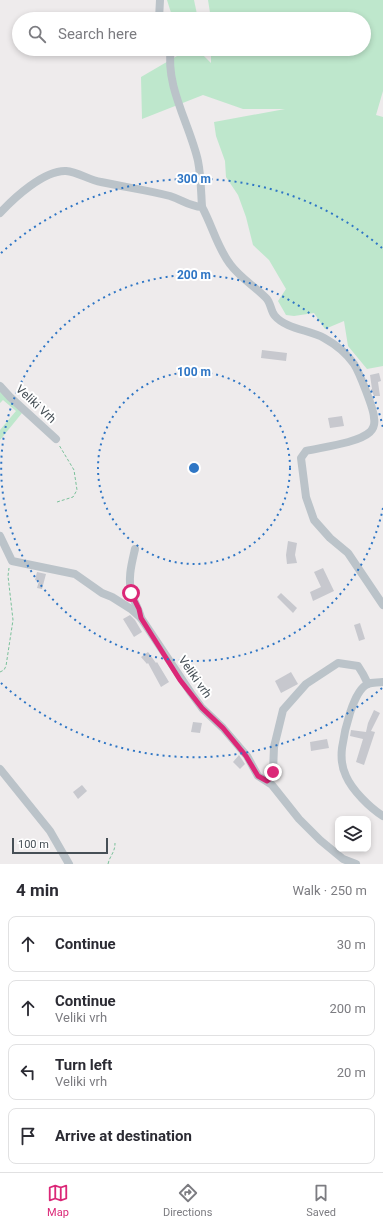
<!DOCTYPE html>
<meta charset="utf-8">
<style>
:root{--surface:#fff;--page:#f7f7f7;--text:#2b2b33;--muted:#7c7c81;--line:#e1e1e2;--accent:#db2777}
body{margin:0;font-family:Roboto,sans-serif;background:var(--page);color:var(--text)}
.controls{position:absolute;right:12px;bottom:12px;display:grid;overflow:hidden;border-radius:8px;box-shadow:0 2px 6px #0003}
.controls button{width:36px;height:36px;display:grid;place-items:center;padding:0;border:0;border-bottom:1px solid var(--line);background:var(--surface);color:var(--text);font:20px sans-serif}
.scale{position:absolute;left:12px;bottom:10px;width:96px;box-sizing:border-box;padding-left:4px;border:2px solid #464f56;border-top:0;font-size:11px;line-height:14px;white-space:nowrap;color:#464f56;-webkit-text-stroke:3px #fff;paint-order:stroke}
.stop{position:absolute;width:12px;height:12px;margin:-9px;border:3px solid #db2777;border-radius:50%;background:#fff}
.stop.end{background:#db2777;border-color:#fff;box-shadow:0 1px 4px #0008}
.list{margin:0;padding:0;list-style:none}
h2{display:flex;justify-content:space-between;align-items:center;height:52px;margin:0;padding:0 16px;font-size:17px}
h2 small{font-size:13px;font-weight:400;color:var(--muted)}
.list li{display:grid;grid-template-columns:26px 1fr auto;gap:12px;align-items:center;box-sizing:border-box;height:56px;margin:0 8px 8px;padding:0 8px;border:1px solid var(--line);border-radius:8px}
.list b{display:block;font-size:15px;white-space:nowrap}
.list p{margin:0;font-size:13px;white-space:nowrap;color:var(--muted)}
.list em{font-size:13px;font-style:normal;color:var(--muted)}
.icon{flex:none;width:22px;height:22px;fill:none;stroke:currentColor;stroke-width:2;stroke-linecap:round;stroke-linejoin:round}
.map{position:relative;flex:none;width:383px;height:864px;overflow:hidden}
.search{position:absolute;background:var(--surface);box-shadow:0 2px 6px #0003;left:12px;right:12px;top:12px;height:44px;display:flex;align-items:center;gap:10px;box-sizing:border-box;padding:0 14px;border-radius:22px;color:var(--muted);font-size:15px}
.sheet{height:308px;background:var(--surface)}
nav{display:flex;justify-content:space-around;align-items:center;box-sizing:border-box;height:56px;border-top:1px solid var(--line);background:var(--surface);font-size:11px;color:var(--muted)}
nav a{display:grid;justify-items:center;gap:2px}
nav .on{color:var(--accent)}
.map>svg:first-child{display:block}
.green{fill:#bee7cc}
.building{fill:#c7c8ce}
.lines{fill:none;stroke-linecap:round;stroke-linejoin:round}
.path{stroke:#7bc19b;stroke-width:1;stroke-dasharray:3 2;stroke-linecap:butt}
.minor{stroke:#bbc3c9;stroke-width:8}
.route{stroke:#db2777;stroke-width:5}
.ring{fill:none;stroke:#2f76c5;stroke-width:2;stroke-dasharray:2 4}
.labels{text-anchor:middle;stroke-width:4;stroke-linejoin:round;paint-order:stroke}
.street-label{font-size:12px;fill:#464f56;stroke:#fff}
.centre{fill:#2f76c5;stroke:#fff;stroke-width:2}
.ring-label{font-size:12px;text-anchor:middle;font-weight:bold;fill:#2f76c5;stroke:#fff;stroke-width:4;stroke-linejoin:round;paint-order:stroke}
</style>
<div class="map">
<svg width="383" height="864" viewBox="0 0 383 864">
<rect width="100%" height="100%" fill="#eeebec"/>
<g class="green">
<polygon points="167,0 194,0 198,19 173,19"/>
<polygon points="208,0 383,0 383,91 376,115 383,117 383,366 367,369 348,346 344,321 325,329 314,313 294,316 286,315 278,301 286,289 269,260 253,245 246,217 238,195 226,177 225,161 216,136 214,122 285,109 243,109 203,95 142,119 141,77 189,49 197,49 211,63 211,49 364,49 364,19 211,19"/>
<polygon points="0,388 22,413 0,440 0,430 16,411 3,400 0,403"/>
</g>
<g class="building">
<polygon points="262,350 287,353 286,361 261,358"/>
<polygon points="379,373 381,381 378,382 380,396 374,396 371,389 372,389 370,375"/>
<polygon points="342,416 344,426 330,428 328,418"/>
<polygon points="288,541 297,543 295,555 297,563 287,564 286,555"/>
<polygon points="323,568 334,591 313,601 310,592 321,587 314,572"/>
<polygon points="37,572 46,574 42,589 37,588 39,581 35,580"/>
<polygon points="281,593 297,608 293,613 277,597"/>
<polygon points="130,615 135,620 142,632 134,637 123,619"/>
<polygon points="360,623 365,639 359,641 354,625"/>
<polygon points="148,652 156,663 157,662 169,682 161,687 148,663 147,664 141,657"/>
<polygon points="291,672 298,684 281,693 275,681"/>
<polygon points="374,710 380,713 371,731 375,732 364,765 356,762 363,739 350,736 351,730 366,732 368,723"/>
<polygon points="193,722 202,723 200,733 191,732"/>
<polygon points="327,739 329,748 311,751 310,742"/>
<polygon points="239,755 245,764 240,769 233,762"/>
<polygon points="82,785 87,791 78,799 73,792"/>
</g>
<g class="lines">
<g class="path">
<polyline points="57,502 73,497 77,490 74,470 59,445"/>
<polyline points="0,672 4,670 6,666 13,620 8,576 9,568"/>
<path d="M108,864c2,-9 7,-11 7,-21"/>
</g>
<g class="minor">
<polyline points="159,19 160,0"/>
<path d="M171,49c-6,37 19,76 27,112 3,15 3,31 4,46"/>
<path d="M0,213c14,-15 44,-43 66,-42 12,1 23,9 35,11 23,5 46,8 69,14 13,4 18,10 32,11 10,18 15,40 28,57 10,14 26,23 37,35 4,5 4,13 8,17 11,13 35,14 49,22 11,6 23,16 30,26 5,8 20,45 20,54 1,5 0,10 -4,14 -12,11 -47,15 -64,19l-5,7 5,39 8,23 16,18 18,15 35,52"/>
<polyline points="0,386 10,397 56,439"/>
<polyline points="0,536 12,561 75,574 102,593 112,597 131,609 141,618 191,693 202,708 223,728 247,756 258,776 272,785 299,819 320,840 343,859 356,864"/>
<path d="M135,549c-3,13 -8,31 -3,45 2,8 7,15 9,24"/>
<path d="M383,682c-5,1 -11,0 -15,2 -15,6 -24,49 -26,64 -1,9 0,20 4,28 6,14 24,32 37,40"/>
<polyline points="0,769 50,831 69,864"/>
<polyline points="267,781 271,778 273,772 274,747 283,710 306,684 338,663 358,666 363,674 368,684"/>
</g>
</g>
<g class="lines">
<polyline class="route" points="131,593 139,609 141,618 180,680 202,708 223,728 246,756 258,776 267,781 271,778 273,772"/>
</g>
<g class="ring">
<circle cx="194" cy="468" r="96"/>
<path d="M383 508A193 193 0 1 1 383 428"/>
<path d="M382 688A289 289 0 0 1 1 683M1 253A289 289 0 0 1 382 248"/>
</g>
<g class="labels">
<g class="street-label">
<text transform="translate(36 404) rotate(43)" y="4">Veliki Vrh</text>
<text transform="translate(195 677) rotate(55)" y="4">Veliki vrh</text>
</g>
</g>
<circle cx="194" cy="468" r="6" class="centre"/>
<g class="ring-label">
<text x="194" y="183">300 m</text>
<text x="194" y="279">200 m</text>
<text x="194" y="376">100 m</text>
</g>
</svg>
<div class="controls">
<button><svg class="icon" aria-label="layers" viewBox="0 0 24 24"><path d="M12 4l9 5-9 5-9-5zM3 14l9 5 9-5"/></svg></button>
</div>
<div class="scale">100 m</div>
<div class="stop" style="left:131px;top:593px"></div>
<div class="stop end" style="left:273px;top:772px"></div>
<div class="search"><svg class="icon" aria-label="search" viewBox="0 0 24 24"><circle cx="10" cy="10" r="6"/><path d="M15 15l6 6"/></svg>Search here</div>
</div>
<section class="sheet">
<h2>4 min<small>Walk · 250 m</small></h2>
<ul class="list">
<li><svg class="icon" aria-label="ahead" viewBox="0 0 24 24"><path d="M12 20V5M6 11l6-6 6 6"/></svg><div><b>Continue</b></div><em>30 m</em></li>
<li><svg class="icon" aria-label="ahead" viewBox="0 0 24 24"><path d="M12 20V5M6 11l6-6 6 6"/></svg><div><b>Continue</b><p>Veliki vrh</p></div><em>200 m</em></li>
<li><svg class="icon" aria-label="left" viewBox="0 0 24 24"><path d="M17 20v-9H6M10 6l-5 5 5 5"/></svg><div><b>Turn left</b><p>Veliki vrh</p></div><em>20 m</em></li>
<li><svg class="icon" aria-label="arrive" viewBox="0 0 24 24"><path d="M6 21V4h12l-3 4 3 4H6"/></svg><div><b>Arrive at destination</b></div></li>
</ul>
</section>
<nav>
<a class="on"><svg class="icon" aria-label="map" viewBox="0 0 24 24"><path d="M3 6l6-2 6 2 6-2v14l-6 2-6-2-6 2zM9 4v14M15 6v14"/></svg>Map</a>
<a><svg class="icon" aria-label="directions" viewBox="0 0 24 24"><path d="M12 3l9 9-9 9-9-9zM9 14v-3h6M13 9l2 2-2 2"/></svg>Directions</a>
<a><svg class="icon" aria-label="saved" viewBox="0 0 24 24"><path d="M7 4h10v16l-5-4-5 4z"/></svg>Saved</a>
</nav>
